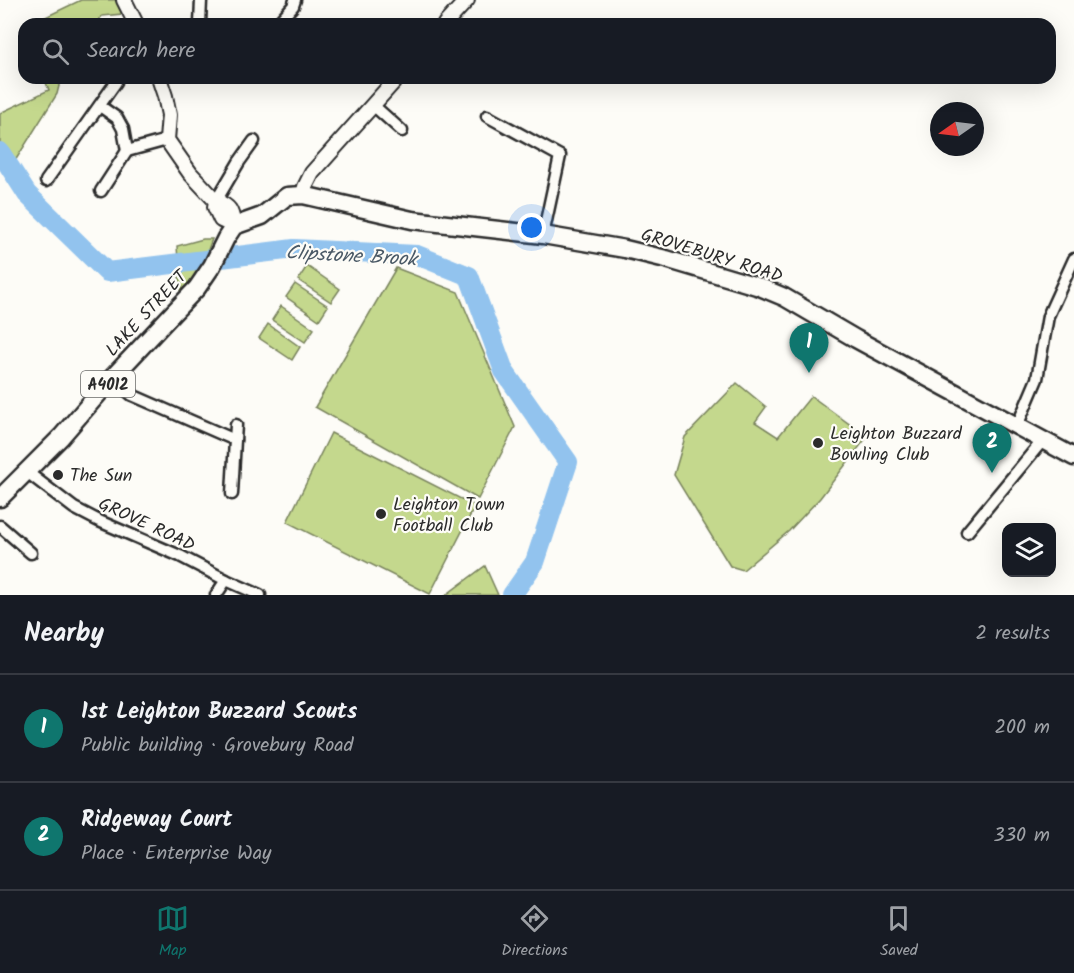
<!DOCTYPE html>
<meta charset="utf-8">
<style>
:root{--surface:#171b24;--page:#20242c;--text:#f1f3f6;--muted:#9ea1a6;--line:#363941;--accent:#0f766e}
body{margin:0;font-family:Kalam,sans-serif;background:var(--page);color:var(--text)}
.controls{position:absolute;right:18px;bottom:18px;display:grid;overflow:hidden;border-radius:12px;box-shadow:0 6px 24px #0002}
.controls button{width:54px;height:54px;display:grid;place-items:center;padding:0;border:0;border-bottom:2px solid var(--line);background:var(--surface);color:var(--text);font:30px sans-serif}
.compass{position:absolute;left:930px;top:102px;width:54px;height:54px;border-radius:50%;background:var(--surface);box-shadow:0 6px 24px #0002;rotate:256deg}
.you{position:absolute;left:532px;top:228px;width:21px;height:21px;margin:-15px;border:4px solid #fff;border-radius:50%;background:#1a73e8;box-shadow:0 0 0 9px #1a73e833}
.badge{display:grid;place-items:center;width:39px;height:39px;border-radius:50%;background:var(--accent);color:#fff;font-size:20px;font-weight:700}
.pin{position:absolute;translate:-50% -50px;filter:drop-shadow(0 2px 3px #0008)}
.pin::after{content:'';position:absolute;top:32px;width:21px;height:18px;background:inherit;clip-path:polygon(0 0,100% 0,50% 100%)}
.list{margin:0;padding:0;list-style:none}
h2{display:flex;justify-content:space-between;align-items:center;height:78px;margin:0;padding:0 24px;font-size:26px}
h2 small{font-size:20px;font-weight:400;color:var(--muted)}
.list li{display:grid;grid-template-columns:39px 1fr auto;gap:18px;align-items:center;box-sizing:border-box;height:108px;padding:0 24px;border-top:2px solid var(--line)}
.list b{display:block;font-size:22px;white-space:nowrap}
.list p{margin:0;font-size:20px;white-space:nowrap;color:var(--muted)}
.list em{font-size:20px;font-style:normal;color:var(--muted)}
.icon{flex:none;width:33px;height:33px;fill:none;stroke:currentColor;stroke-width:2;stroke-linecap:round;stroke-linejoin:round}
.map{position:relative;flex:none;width:1074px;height:595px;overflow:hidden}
.search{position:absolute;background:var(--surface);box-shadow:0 6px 24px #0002;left:18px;right:18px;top:18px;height:66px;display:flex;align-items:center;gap:15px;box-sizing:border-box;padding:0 21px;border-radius:18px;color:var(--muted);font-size:22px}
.sheet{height:294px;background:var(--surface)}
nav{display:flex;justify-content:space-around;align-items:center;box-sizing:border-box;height:84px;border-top:2px solid var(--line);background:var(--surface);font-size:16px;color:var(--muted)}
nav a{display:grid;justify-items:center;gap:3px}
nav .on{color:var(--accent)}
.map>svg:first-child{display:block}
.green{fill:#c4d88d;stroke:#78825c;stroke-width:1.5}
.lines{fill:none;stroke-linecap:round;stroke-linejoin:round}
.river{stroke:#92c3ee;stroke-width:20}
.street-casing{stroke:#2b2b2b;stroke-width:15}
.secondary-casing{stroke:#2b2b2b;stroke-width:18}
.primary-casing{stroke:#2b2b2b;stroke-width:21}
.street{stroke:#fdfcf7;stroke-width:10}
.secondary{stroke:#fdfcf7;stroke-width:14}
.primary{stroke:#fdfcf7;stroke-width:16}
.poi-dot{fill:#2b2b2b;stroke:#fdfcf7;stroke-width:2}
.labels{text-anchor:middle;stroke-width:4.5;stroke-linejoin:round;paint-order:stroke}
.shield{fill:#fdfcf7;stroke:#6a6a68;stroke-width:1.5}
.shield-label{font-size:16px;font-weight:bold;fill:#2b2b2b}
.street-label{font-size:18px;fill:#2b2b2b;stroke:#fdfcf7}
.poi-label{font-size:18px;fill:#2b2b2b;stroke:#fdfcf7;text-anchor:start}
.water-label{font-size:20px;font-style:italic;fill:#4a5966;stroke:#fdfcf7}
</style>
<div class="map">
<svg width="1074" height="595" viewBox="0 0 1074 595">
<rect width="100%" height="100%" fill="#fdfcf7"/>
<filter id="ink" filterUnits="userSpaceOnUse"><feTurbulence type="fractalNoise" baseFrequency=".0167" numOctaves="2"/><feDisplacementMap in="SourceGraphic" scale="12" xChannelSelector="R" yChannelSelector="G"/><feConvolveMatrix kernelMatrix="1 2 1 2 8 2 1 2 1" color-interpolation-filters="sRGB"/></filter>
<g filter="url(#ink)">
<g class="green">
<polygon points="81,0 116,0 122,14 102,16 96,24 36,24 35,22"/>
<polygon points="44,78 61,78 57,94 15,161 0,148 0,113 49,90"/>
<path d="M203,239h9c-7,18 -13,42 -32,51l-3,-44z"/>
<polygon points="307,266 340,289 331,302 298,280"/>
<polygon points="396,268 458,292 515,427 478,499 315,407"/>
<polygon points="295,284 328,306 319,320 286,297"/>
<polygon points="281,306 314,329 305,342 272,320"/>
<polygon points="268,324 300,347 292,360 259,338"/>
<polygon points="737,383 766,407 755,422 778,437 811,396 867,437 820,498 789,531 743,570 730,566 674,475 685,437"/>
<polygon points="331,433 475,506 430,594 287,522"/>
<polygon points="485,566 498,595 446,595"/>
</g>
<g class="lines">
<polyline class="river" points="0,152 27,194 107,272 294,249 417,255 469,276 504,371 568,462 535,562 512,595"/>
<g class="street-casing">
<g id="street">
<polyline points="200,24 201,0"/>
<polyline points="277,24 293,6 295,0"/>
<polyline points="373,105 402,131"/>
<polyline points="100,106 117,118 123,129 127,151 167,140"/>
<polyline points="487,116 560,156 543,235"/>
<polyline points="46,181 116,82"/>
<polyline points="101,191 127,151"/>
<polyline points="216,201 239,162 254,141"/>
<polyline points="112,378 132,395 235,440 232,494"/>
<polyline points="1017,426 1037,379 1048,316 1074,259"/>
<polyline points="235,440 236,425"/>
<polyline points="27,472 74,508 99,521 180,556 226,580 260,595"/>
<polyline points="0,526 31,553"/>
<polyline points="967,532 1043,440"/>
<polyline points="216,595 226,580"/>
</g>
</g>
<g class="secondary-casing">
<g id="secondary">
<polyline points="124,0 136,24"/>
<polyline points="445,24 467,0"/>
<polyline points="159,78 165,96 169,115 167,140 190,173 216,201 215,207 221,220 234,226"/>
<polyline points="303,195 305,187 312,173 397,78"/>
<path d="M216,201c15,6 15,10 18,25"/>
</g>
</g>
<g class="primary-casing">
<polyline id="primary" points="0,498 61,437 112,378 172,314 197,288 212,266 226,238 234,226 262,216 287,196 303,195 412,220 543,235 625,249 666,259 760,287 784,297 856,339 1074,457"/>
</g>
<use href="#street" class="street"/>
<use href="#secondary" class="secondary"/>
<use href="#primary" class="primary"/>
</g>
</g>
<g class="poi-dot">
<circle cx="818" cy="443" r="6"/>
<circle cx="58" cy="475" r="6"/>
<circle cx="381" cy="514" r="6"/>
</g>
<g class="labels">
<rect class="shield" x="81" y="371" width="54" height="26" rx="4.5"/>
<g class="shield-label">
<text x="108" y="390">A4012</text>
</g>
<g class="street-label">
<text transform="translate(712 255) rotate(17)" y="6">GROVEBURY ROAD</text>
<text transform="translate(146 313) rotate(-47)" y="6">LAKE STREET</text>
<text transform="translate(147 524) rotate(25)" y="6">GROVE ROAD</text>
</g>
<g class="poi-label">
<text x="830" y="439">Leighton Buzzard<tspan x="830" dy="21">Bowling Club</tspan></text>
<text x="70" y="481">The Sun</text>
<text x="393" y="510">Leighton Town<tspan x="393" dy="21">Football Club</tspan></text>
</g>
<g class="water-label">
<text transform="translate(351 255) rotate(3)" y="7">Clipstone Brook</text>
</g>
</g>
</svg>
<div class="controls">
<button><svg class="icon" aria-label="layers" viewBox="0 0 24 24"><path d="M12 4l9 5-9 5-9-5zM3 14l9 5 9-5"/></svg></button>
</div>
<svg class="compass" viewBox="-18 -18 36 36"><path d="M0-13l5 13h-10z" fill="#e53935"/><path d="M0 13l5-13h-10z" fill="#9ea1a6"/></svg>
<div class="you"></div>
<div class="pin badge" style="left:809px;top:373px">1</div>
<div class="pin badge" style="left:992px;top:473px">2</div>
<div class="search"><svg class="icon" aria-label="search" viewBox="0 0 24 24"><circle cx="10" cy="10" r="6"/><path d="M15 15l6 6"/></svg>Search here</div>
</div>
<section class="sheet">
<h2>Nearby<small>2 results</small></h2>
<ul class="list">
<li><span class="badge">1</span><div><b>1st Leighton Buzzard Scouts</b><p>Public building · Grovebury Road</p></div><em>200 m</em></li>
<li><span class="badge">2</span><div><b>Ridgeway Court</b><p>Place · Enterprise Way</p></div><em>330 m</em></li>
</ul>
</section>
<nav>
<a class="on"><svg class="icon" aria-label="map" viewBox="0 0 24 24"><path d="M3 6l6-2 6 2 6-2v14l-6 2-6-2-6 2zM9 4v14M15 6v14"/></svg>Map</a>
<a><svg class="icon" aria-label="directions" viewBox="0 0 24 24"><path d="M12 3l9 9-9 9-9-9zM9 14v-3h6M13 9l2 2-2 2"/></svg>Directions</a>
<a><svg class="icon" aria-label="saved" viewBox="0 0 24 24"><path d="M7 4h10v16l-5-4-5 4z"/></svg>Saved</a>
</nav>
